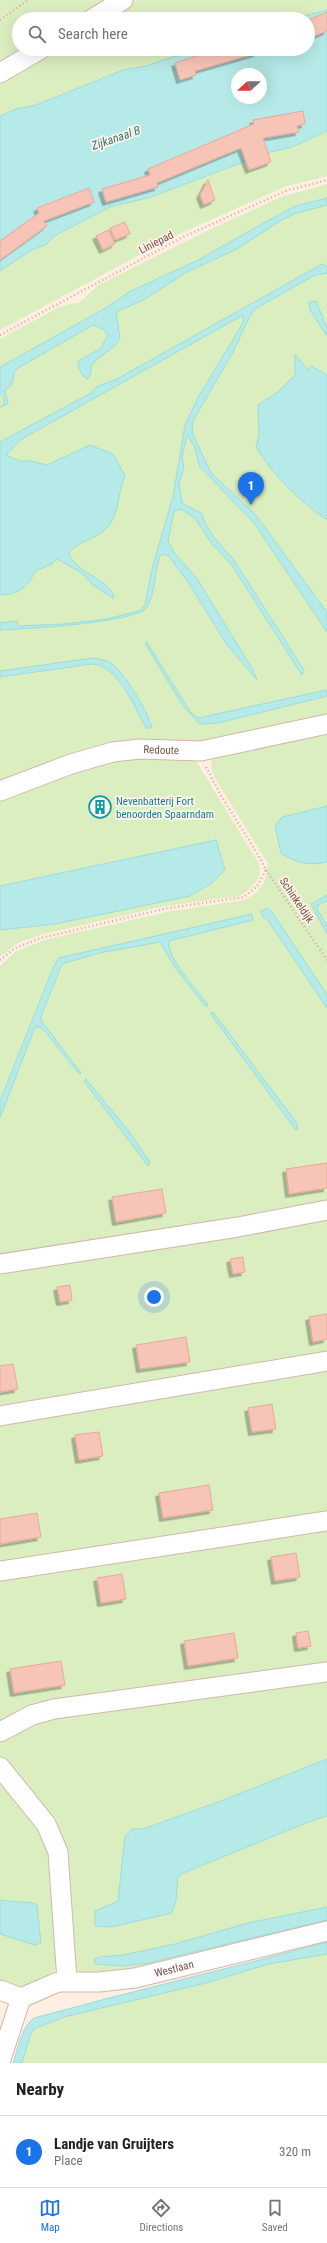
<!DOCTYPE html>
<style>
:root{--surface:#fff;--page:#f6f6f6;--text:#202124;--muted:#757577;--line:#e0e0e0;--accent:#1a73e8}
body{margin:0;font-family:"Roboto Condensed",sans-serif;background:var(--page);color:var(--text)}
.compass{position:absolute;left:231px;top:68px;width:36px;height:36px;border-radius:50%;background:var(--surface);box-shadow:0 4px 16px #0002;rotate:248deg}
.you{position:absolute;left:154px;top:1297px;width:14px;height:14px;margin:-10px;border:3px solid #fff;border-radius:50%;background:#1a73e8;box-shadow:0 0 0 6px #1a73e833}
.badge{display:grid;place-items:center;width:26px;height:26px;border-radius:50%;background:var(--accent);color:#fff;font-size:13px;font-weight:700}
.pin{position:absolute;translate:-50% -33px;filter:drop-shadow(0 1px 2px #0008)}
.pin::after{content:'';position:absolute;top:21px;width:14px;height:12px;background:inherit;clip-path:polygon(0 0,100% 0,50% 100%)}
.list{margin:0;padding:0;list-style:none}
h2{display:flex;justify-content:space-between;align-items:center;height:52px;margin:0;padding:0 16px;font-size:17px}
h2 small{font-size:13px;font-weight:400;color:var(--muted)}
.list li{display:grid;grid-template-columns:26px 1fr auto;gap:12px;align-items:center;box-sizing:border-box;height:72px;padding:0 16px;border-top:1px solid var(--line)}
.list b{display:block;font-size:15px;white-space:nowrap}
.list p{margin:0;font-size:13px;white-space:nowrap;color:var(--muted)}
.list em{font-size:13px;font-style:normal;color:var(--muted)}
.icon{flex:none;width:22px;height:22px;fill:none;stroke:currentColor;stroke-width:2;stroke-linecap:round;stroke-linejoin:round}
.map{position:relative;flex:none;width:327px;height:2063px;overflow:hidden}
.search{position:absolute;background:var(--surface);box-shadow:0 4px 16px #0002;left:12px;right:12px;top:12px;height:44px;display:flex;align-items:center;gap:10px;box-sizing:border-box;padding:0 14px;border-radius:22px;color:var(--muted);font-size:15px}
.sheet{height:124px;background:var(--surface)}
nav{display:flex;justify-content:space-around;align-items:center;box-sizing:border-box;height:56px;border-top:1px solid var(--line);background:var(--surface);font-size:11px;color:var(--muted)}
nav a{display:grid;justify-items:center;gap:2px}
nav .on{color:var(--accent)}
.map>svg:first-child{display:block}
.green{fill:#dbeec0;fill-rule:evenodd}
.water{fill:#b6eae8;stroke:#9bdddb;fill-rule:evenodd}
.building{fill:#f7c5b8;stroke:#eba797;filter:url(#shadow)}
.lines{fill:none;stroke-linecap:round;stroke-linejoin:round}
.minor-casing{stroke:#d4b6ab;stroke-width:21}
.path{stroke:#dca89b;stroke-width:2.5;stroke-dasharray:1 3;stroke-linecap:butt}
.minor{stroke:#fff;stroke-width:19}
.labels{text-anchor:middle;stroke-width:3.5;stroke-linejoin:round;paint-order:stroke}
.street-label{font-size:11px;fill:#7a4f46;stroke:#fff4ec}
.culture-label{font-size:11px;fill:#0d838f;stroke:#fff4ec;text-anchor:start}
.water-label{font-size:12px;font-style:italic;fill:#357978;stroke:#fff4ec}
</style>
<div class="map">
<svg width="327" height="2063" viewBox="0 0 327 2063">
<defs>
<filter id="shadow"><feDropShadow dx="-3.5" dy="3.5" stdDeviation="0" flood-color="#0004"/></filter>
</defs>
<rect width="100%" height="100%" fill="#ffefe3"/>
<g class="green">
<polygon points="0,0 115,0 82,19 19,19 19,49 31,49 0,67"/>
<path d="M133,0h194v176l-43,11 -109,49 -175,94v-252l50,-29h258v-30h-206zM237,74h24v24h-24z"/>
<polygon points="327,184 327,719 229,741 166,745 0,787 0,339 59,307 80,302 98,285 211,229 281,197"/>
<path d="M327,728v1198l-191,47 -55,1 -5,-5 -10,-95 -66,-115v-793l16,-15 32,-12 124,-28 73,-11 11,-7 10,-14 2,-15 -53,-86c-4,-8 -6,-14 -1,-22z"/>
<path d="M122,755l74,6 62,101c6,16 -5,26 -19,34l-74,10 -125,29 -24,9 -16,13v-161z"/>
<polygon points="0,1775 50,1844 59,1963 51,1977 25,1987 0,1984"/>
<polygon points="327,1954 327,2063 22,2063 31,2033 36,2028 64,2017 206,1983 269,1964"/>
</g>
<g class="water">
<path d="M327,10v121l-35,16 -22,5 -119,45 -41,10 -56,29 -7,8 -17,7 -30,20v-155l16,-7 20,-4 87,-35 23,-4 51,-17h111v-30h-15zM237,74h24v24h-24z"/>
<path d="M327,198v7l-33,9 -14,7 -43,28 -52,24 -40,26 -29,13 4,26c-7,13 -21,17 -29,28v7l-4,6 -4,-3 -5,-10 1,-5 22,-13 7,-13 -5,-6 -10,-4 -75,43 -4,5 -2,11 -7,7 3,13 -8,3 4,-3v-6l-4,-4v-27l104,-58 25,-17 67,-31 84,-47 15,-8z"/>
<path d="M322,264l5,2v7l-12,2 -60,34 -5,7 -17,36 -40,69 -1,11 19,41 44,41 72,98v20l-73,-109 -54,-56 -6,-21 -7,-11 -5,23 2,10 -5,16 3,19 19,10c7,18 17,31 31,44l72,113 -2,5 -71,-111 -19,-20 -17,-26 -14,-9 -7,2 -6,30 7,13 21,23 57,93 4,10 -30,-35 -39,-63 -19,-26 -5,-2 -4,2c-6,16 -4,35 -13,51 -9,16 -125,22 -147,23v-7l17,-2 2,5 45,-2 42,-5 33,-8 6,-6 8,-40 20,-68 12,-72 14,-29 44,-73v-8l-223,125 -14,15 14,6h10l17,4 43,-20 23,9 12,22c-8,17 -5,38 -18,52 -11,12 -29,12 -38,25 5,20 43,26 45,46l-21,-14 -11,-12 -25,-14 -5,5 -17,7c-6,16 -18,24 -35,24v-153l91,-49 5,-6 21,-8z"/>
<polygon points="316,301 327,328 327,336 310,310 309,302"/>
<path d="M295,354l13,16 3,-4 16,9v145c-29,-20 -53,-44 -71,-73l3,-12 -1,-30 20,-13 17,-17z"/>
<polygon points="146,641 191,713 198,718 327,690 327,696 218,723 200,724 183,706 146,645"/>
<path d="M93,658c6,1 13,2 18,5 15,12 36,47 41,65h-6c-11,-20 -28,-63 -54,-64l-92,13v-6z"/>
<path d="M327,806v56c-18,4 -31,1 -46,-9l-6,-27 7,-9z"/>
<polygon points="216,840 225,870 212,883 190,896 55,924 0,930 0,886"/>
<polygon points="327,895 327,901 318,905 317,909 327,926 327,934 311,904"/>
<polygon points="267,908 272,912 327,995 327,1008 267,919 263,917 261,911"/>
<path d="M252,914l1,6 -84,21c-4,14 28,50 37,61l2,3 -2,2 -32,-41 -14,-24 -61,11 -37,11 -22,55 41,54 -2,1 -35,-44 -5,-3h-4l-35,91v-17l53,-133 6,-10z"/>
<polygon points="213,1012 296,1122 298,1130 295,1129 213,1017 211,1013"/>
<polygon points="86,1079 127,1129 150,1162 148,1166 89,1088 84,1081"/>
<polygon points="327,1759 327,1816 306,1823 181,1874 178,1877 176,1901 172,1913 111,1927 95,1926 95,1911 118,1901 125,1837 132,1829 143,1829 221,1801"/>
<polygon points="0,1900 32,1903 37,1905 41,1943 35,1945 0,1934"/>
<polygon points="327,1907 327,1920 143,1964 122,1966 95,1964 94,1960 99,1957 123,1955 175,1944 248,1923"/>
<path d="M327,1942v12l-58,10 -63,19 -142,34 -28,11 -5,5 -9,30h-9c5,-14 8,-36 21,-45 97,-27 195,-49 293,-76z"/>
</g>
<g class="building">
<polygon points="327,12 327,31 308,39 308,20"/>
<polygon points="218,49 257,49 257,53 195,71 196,75 180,80 175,63"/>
<polygon points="303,111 305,124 297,126 299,132 263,138 271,162 249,170 241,148 157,183 158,187 106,202 102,189 150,175 148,169 254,124 253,120"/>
<polygon points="208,180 215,200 204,205 200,195"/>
<polygon points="89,188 94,202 44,221 47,226 0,260 0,241 39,213 37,208"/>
<polygon points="125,222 130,234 115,240 110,228"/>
<polygon points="109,230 115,244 103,250 96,236"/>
<polygon points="327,1163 327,1188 289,1194 286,1169"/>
<polygon points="162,1189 166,1213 116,1222 112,1197"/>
<polygon points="243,1257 245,1272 233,1274 230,1259"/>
<polygon points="70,1285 72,1300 60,1302 57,1287"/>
<polygon points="327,1314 327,1339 313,1342 309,1317"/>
<polygon points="186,1337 190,1362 140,1369 136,1345"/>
<polygon points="13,1364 18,1389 0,1392 0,1366"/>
<polygon points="272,1404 276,1429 252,1432 248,1408"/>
<polygon points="99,1432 103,1456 79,1460 75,1435"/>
<polygon points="209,1485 213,1510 163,1518 159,1493"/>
<polygon points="37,1513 41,1537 0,1544 0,1519"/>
<polygon points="296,1553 300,1577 275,1581 271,1557"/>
<polygon points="122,1574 126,1599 101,1603 97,1578"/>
<polygon points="308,1631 311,1646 298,1648 296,1633"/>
<polygon points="234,1633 238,1658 188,1666 184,1641"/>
<polygon points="61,1661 65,1685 14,1693 10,1669"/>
</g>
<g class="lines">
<g class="minor-casing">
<g id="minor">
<polyline points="92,19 123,0"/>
<polyline points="0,73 41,49"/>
<path id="s1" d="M0,791l71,-27 42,-12 27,-3 61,2 126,-27"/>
<polyline points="0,1264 238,1227 327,1210"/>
<polyline points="0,1416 327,1361"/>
<polyline points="0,1571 327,1521"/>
<polyline points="0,1732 32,1715 54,1709 327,1672"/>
<polyline points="0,1767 46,1824 58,1852 67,1981"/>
<polyline points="0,1990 21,1998"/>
<path id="s2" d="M0,2062l21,-64 37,-16h41l36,-4 192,-47"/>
</g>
</g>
<g class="path">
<polyline points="0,20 28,0"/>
<polyline points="0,335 183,237 288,190 327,180"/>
<polyline points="266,870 327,960"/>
<polyline points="0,960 15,948 41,938 168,908 244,897 257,886 266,870 260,858 220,794 206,767"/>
</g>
<use href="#minor" class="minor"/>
</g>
<defs>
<g id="building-ring" transform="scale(1.15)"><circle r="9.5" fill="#fff4ec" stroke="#0f9aa8" stroke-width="1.5"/><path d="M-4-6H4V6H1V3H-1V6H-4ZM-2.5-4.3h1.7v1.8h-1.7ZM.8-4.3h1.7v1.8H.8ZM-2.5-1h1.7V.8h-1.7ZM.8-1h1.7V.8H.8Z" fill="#0f9aa8"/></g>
</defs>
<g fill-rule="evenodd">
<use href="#building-ring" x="100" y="807"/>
</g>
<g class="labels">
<g class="street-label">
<text transform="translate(156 242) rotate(-27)" y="4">Liniepad</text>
<text dy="4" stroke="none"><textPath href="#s1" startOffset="168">Redoute</textPath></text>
<text transform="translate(297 900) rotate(56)" y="4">Schinkeldijk</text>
<text dy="4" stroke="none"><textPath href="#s2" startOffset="225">Westlaan</textPath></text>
</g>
<g class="culture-label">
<text x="116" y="805">Nevenbatterij Fort<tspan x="116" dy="13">benoorden Spaarndam</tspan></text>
</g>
<g class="water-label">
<text transform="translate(116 138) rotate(-19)" y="4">Zijkanaal B</text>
</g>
</g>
</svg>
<svg class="compass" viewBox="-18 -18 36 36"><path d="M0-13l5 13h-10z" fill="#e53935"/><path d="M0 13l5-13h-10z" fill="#757577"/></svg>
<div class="you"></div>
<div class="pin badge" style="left:251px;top:505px">1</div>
<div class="search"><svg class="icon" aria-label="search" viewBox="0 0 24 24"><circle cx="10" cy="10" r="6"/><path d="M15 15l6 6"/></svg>Search here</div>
</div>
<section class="sheet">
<h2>Nearby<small></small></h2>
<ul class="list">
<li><span class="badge">1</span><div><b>Landje van Gruijters</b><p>Place</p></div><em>320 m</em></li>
</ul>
</section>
<nav>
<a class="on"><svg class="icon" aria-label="map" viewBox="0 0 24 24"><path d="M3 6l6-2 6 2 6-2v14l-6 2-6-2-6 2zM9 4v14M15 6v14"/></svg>Map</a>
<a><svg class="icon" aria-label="directions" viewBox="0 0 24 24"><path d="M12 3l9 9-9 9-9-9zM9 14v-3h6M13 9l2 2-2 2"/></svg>Directions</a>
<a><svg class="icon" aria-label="saved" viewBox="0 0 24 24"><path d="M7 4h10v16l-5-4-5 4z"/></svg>Saved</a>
</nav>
